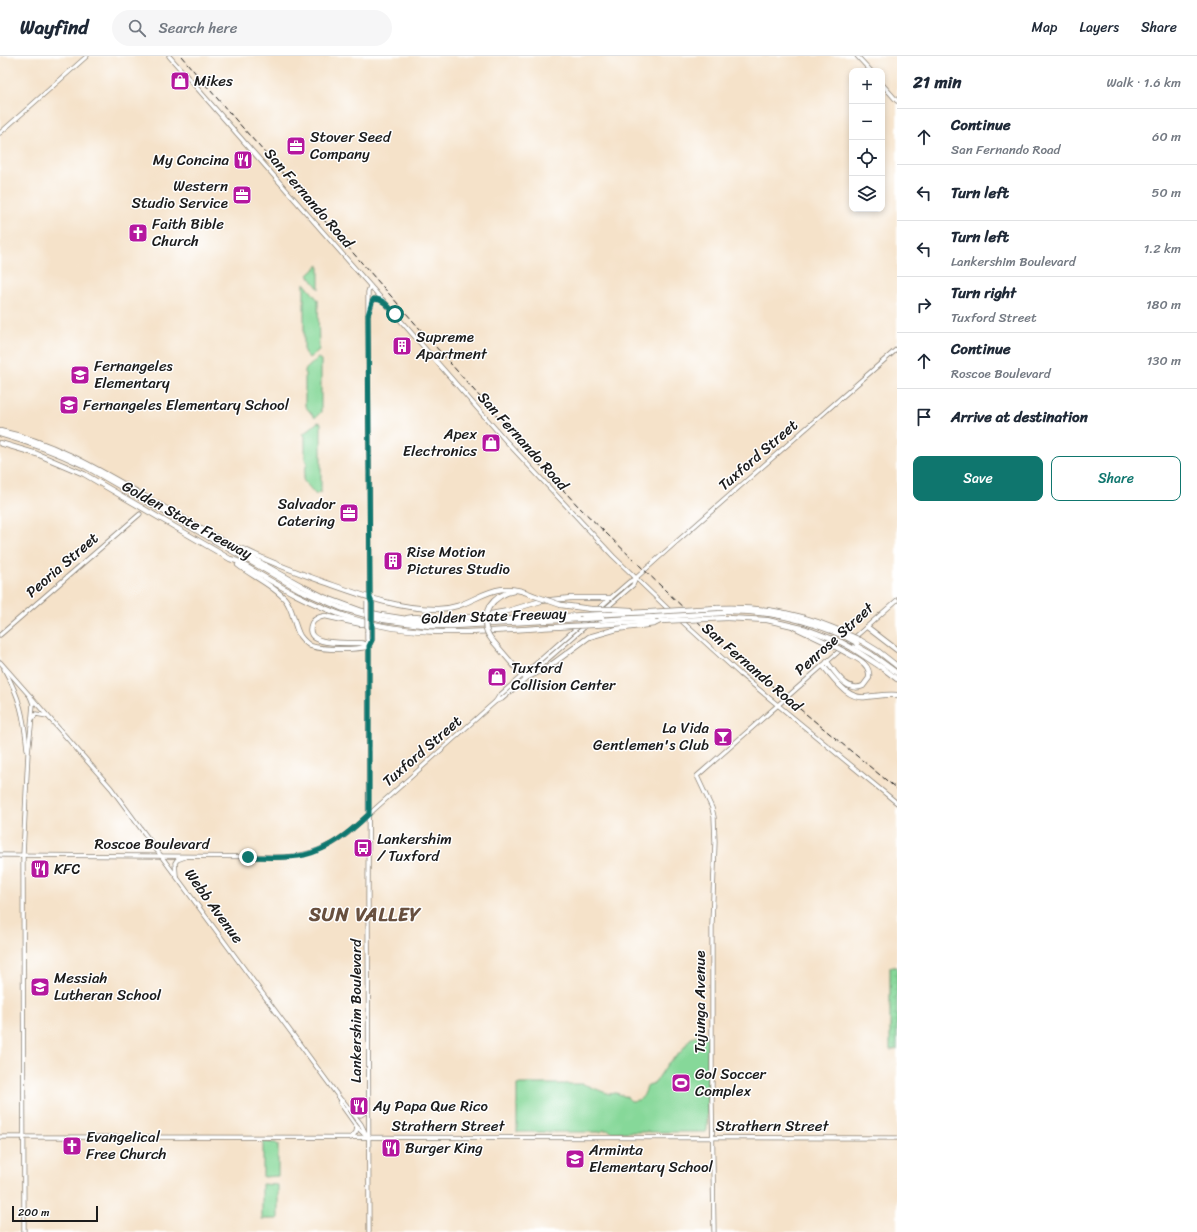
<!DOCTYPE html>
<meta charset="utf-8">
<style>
:root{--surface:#fff;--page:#f6f6f7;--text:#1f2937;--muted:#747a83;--line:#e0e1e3;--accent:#0f766e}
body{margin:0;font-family:Sriracha,sans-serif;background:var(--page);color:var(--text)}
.controls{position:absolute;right:12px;top:12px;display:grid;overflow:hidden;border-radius:8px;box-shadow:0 2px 6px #0003}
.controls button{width:36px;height:36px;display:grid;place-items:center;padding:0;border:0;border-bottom:1px solid var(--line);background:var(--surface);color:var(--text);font:20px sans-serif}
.scale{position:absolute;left:12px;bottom:10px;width:86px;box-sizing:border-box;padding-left:4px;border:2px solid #1c1c1c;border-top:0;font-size:11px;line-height:14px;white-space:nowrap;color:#1c1c1c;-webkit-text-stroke:3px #fff;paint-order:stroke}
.stop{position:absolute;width:12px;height:12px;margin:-9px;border:3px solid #0f766e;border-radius:50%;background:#fff}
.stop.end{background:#0f766e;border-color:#fff;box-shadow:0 1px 4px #0008}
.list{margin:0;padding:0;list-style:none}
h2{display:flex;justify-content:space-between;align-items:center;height:52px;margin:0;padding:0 16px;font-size:17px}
h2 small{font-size:13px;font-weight:400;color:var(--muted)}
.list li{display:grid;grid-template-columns:26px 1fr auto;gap:12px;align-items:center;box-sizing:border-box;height:56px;padding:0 16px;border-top:1px solid var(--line)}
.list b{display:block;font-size:15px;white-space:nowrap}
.list p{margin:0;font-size:13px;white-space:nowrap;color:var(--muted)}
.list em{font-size:13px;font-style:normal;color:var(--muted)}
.actions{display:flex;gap:8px;padding:12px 16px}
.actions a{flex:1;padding:9px 0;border:1px solid var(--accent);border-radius:8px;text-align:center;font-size:14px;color:var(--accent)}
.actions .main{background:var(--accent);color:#fff}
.icon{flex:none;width:22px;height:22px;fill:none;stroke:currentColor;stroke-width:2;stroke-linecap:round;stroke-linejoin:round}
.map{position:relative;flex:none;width:897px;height:1176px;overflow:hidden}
header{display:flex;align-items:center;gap:24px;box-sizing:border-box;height:56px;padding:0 20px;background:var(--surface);border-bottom:1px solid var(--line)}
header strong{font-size:19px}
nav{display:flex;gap:22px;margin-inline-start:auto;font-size:14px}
.search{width:280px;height:36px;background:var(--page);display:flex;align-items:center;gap:10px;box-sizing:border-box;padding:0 14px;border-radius:22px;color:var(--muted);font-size:15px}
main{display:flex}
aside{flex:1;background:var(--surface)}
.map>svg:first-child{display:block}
.grass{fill:#86d899;stroke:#517a5a}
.park{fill:url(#park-dots);stroke:#517a5a}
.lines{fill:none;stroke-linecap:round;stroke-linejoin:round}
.secondary-casing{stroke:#887f72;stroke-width:5}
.primary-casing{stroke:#887f72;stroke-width:5}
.highway-casing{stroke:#887f72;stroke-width:6}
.secondary{stroke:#fff;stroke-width:3.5}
.primary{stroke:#fff;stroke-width:3.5}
.highway{stroke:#fff;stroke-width:4.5}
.rail{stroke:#1c1c1c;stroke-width:1;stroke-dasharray:6 3;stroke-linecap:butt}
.primary-bridge-casing{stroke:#887f72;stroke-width:5;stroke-linecap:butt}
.highway-bridge-casing{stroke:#887f72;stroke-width:6;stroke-linecap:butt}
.primary-bridge{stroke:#fff;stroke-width:3.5}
.highway-bridge{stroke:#fff;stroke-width:4.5}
.route{stroke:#0f766e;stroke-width:5}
.labels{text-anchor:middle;stroke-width:3;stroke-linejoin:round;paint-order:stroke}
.poi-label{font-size:15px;fill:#1c1c1c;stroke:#fff;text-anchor:start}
.street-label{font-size:15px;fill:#1c1c1c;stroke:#fff}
.district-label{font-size:19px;font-weight:bold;letter-spacing:1px;fill:#68503f;stroke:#fff}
</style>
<header>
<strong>Wayfind</strong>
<div class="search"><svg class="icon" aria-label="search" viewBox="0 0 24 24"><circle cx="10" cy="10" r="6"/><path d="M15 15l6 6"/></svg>Search here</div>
<nav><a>Map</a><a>Layers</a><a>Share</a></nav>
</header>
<main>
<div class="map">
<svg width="897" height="1176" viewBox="0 0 897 1176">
<defs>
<pattern id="park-dots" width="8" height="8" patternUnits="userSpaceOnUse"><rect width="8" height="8" fill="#86d899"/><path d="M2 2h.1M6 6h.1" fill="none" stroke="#73b983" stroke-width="1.8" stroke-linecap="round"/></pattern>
</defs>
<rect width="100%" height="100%" fill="#fff"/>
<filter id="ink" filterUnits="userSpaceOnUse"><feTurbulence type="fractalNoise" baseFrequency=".025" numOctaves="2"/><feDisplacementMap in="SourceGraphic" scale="8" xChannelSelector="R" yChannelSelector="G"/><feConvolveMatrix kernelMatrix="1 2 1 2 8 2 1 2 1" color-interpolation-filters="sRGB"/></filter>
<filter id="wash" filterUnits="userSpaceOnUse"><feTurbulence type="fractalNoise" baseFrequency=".012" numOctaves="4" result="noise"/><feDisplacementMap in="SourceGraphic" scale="16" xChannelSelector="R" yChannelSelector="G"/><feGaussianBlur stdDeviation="0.9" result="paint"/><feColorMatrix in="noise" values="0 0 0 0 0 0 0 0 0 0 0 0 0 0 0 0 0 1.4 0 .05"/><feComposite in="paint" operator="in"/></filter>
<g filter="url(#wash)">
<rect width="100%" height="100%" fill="#f5e2c9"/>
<g class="grass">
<polygon points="319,209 319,233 308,219"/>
<polygon points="304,227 318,244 319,294 309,302 304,296"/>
<polygon points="318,302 321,304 321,356 315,362 305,350 305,314"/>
<polygon points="318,366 321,367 321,437 319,436 316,439 303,424 307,406 305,403 305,380 303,378"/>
<path d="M698,979h10l-1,95 -1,2h-95l-1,-1c-3,-1 -7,-2 -9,1h-84v-47l3,-1h63l26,10 7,-1 11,4 4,4c14,-1 12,-6 17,-16l7,-2 13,-20 13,-11 9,-13z"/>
<polygon points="263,1086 276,1087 278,1089 278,1120 263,1121"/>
<polygon points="262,1128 278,1129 278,1163 262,1163"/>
</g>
<polygon class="park" points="890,911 897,911 897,993 890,994"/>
</g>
<g filter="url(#ink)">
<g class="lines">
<g class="secondary-casing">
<g id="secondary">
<polyline points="857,0 871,15"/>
<polyline points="882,28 897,45"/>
<polyline points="0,77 87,0"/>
<polyline points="0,579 140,458"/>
<polyline points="30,640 111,732 341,1044 344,1046 361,1068 368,1082"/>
<polyline points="341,1044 340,1047 357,1071 366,1080"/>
<polyline points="353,1058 361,1059 368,1054"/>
<polyline points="0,1081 897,1082"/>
<polyline points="351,1082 356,1076 357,1071"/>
<polyline points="714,1176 712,1044 712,868 715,786 714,761 712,752 697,720 786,642 897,544"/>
</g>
</g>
<g class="primary-casing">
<g id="primary">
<polyline points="169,0 506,385 613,500 666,551 740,618 897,747"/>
<polyline points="370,230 368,236 368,259 370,542 372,547"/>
<polyline points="370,254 372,246 374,243 383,244"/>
<polyline points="604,554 633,529 636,522"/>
<polyline points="591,559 629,526 636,522 674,488 897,293"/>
<polyline points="367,576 367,583 369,590 368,842 369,1176"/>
<polyline points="369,590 372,584 372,567"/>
<polyline points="0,606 30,640 33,648 31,671 28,697 23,799 24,1176"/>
<path d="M4,613c16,28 20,48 23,80"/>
<polyline points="496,645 502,643 595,562"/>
<polyline points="33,662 36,658 47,660"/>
<path d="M0,799l285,2c25,-2 44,-9 64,-25l147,-131 3,-5 88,-77"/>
<polyline points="176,819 175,807 177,804 185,801"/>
</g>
</g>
<g class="highway-casing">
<g id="highway">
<path d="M0,375c53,11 99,39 146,66 53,30 105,61 158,90l20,10 38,14 19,4 38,6 21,1h26l117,-7"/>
<path d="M0,378c29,8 56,18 83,31l217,125 41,18 43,12 46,6h23l126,-7"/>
<path d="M0,387l37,11 47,20 146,85 7,2c37,22 73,44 114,57 72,23 147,12 220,8"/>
<path d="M239,492l6,2c26,13 52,22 79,32 37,13 73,27 112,27 40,1 53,-35 99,-13"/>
<path d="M238,509c14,11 35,20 47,34 9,11 8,25 15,37 3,4 7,8 11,10 11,4 48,4 58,0"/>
<polyline points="561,549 591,553"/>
<path d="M489,551c6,-9 14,-14 25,-16"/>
<path d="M717,552c48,-2 88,6 132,27"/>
<polyline points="613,553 631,554"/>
<path d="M720,555c46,-1 85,8 126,26"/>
<polyline points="606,558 650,556"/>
<polyline points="407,562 414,561 439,563 473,561 508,555 541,545 571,542 610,542"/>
<polyline points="727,562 767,564 806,573 841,586"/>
<polyline points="599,564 655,561"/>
<path d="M367,567l-6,1 -36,-8c-5,1 -10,2 -13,7 -11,25 37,19 48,20 4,0 6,2 9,3"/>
<polyline points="594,569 656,565"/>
<polyline points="794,571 836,591"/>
<polyline points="867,571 897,594"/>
<polyline points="492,584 522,619 528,621 547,612 589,581 617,573 654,568 660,565"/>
<polyline points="860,584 878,595 897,610"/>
<polyline points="855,589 871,598 897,617"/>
<polyline points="852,592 884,613 897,623"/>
<path d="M827,606c9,11 20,31 36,24l6,-8c2,-14 -11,-19 -22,-25"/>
<path d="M823,610c11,12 24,34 43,31 11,-1 20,-3 31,-2"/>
</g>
</g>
<use href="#secondary" class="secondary"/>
<use href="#primary" class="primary"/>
<use href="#highway" class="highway"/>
<polyline class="rail" points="181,0 228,55 539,408 579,451 721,588 897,733"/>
<g class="primary-bridge-casing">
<g id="primary-bridge">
<polyline points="372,567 372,547"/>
<polyline points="367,576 367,546"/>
</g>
</g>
<g class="highway-bridge-casing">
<g id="highway-bridge">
<polyline points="535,540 561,549"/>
<path d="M489,551c-6,12 -5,23 3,33"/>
<polyline points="591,553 613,553"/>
<polyline points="650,556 717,552"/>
<polyline points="583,559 606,558"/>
<polyline points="655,561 723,557"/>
<polyline points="579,563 602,562"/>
<polyline points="660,565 727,562"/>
<polyline points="571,570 594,569"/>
<polyline points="849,579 860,584"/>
<polyline points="846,581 857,587"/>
<polyline points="841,586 852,592"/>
<polyline points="836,591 847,597"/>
</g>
</g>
<use href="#primary-bridge" class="primary-bridge"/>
<use href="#highway-bridge" class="highway-bridge"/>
</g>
</g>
<g class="lines" filter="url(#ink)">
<path class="route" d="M248,801c18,0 38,2 56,-2 26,-6 46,-23 65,-41v-168l3,-6v-37l-2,-5 -2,-283 4,-13 2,-3c10,0 15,8 21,15"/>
</g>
<defs>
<g id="shop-square" transform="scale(1)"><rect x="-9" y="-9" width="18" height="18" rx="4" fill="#b5179e" stroke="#fff"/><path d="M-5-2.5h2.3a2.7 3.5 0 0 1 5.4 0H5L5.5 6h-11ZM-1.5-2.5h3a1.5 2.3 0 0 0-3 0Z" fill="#fff"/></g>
<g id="office-square" transform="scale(1)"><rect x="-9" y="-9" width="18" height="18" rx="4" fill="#b5179e" stroke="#fff"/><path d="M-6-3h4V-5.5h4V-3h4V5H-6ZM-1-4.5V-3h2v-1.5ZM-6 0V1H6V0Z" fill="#fff"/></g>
<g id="restaurant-square" transform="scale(1)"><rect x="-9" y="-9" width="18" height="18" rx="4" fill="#b5179e" stroke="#fff"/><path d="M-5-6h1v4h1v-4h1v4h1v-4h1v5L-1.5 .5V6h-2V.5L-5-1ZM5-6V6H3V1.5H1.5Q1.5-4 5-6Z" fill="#fff"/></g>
<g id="church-square" transform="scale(1)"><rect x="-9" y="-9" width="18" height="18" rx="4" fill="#b5179e" stroke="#fff"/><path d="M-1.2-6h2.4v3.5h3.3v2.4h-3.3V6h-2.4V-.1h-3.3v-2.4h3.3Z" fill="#fff"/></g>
<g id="building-square" transform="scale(1)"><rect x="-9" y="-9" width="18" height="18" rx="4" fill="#b5179e" stroke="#fff"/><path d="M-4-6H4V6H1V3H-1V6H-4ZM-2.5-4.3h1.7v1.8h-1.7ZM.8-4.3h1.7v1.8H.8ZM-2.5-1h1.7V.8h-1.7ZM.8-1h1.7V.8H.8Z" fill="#fff"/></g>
<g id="school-square" transform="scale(1)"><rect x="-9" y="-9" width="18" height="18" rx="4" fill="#b5179e" stroke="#fff"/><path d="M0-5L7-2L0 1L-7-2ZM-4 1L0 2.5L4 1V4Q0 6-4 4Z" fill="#fff"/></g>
<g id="bar-square" transform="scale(1)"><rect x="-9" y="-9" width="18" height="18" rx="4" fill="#b5179e" stroke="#fff"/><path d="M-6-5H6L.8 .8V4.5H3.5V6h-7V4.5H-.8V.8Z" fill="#fff"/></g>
<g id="bus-square" transform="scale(1)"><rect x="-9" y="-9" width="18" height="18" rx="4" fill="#b5179e" stroke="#fff"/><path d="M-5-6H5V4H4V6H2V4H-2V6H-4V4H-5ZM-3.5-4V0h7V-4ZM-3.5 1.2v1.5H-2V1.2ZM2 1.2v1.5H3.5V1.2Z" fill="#fff"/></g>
<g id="stadium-square" transform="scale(1)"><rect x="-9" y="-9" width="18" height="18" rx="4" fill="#b5179e" stroke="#fff"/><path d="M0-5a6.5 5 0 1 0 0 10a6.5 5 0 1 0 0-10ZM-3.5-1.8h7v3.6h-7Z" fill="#fff"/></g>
</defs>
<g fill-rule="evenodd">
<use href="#shop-square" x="180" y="25"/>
<use href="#office-square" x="296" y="90"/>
<use href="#restaurant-square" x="243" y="104"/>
<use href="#office-square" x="242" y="139"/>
<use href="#church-square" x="138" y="177"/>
<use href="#building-square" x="402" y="290"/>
<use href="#school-square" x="80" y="319"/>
<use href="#school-square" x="69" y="349"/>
<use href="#shop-square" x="491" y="387"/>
<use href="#office-square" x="349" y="457"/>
<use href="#building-square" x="393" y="505"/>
<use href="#shop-square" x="497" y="621"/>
<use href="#bar-square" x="723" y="681"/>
<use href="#bus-square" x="363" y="792"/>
<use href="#restaurant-square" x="40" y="813"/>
<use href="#school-square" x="40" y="931"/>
<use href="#stadium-square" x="681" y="1027"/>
<use href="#restaurant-square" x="359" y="1050"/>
<use href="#church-square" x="72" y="1090"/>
<use href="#restaurant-square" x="391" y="1092"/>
<use href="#school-square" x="575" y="1103"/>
</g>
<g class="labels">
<g class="poi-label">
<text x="194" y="30">Mikes</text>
<text x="310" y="86">Stover Seed<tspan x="310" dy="17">Company</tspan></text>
<text x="229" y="109" text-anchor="end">My Concina</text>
<text x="228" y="135" text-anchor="end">Western<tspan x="228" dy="17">Studio Service</tspan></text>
<text x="152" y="173">Faith Bible<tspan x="152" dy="17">Church</tspan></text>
<text x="416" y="286">Supreme<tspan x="416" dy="17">Apartment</tspan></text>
<text x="94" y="315">Fernangeles<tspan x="94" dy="17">Elementary</tspan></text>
<text x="83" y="354">Fernangeles Elementary School</text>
<text x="477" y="383" text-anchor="end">Apex<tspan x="477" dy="17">Electronics</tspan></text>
<text x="335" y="453" text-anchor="end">Salvador<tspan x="335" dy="17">Catering</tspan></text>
<text x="407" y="501">Rise Motion<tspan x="407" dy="17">Pictures Studio</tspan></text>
<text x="511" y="617">Tuxford<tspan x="511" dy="17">Collision Center</tspan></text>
<text x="709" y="677" text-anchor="end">La Vida<tspan x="709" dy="17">Gentlemen's Club</tspan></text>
<text x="377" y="788">Lankershim<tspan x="377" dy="17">/ Tuxford</tspan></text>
<text x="54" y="818">KFC</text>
<text x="54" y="927">Messiah<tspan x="54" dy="17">Lutheran School</tspan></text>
<text x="695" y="1023">Gol Soccer<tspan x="695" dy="17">Complex</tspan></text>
<text x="373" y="1055">Ay Papa Que Rico</text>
<text x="86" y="1086">Evangelical<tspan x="86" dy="17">Free Church</tspan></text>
<text x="405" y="1097">Burger King</text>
<text x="589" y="1099">Arminta<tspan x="589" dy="17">Elementary School</tspan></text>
</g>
<g class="street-label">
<text transform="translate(309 142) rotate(49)" y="5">San Fernando Road</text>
<text transform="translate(523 385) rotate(48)" y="5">San Fernando Road</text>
<text transform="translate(758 399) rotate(-41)" y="5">Tuxford Street</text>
<text transform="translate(187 464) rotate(29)" y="5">Golden State Freeway</text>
<text transform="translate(62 509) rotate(-41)" y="5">Peoria Street</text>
<text transform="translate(494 560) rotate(-2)" y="5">Golden State Freeway</text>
<text transform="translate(834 583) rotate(-42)" y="5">Penrose Street</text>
<text transform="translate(752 611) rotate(41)" y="5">San Fernando Road</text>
<text transform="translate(422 695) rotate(-41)" y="5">Tuxford Street</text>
<text x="152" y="793">Roscoe Boulevard</text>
<text transform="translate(214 850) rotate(54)" y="5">Webb Avenue</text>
<text transform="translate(700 946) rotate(-90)" y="5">Tujunga Avenue</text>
<text transform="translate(356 955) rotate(-90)" y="5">Lankershim Boulevard</text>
<text x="448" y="1075">Strathern Street</text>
<text x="772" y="1075">Strathern Street</text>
</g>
<g class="district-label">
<text x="365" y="865">SUN VALLEY</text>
</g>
</g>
</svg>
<div class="controls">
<button>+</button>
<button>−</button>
<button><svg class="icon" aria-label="locate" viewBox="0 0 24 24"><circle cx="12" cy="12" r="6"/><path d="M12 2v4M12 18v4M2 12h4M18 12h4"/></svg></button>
<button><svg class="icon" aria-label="layers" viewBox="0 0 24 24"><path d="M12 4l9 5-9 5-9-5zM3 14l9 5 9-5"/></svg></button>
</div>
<div class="scale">200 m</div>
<div class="stop" style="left:395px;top:258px"></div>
<div class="stop end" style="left:248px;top:801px"></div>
</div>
<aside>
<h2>21 min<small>Walk · 1.6 km</small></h2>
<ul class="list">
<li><svg class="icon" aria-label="ahead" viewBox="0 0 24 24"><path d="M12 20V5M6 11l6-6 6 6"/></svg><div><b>Continue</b><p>San Fernando Road</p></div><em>60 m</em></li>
<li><svg class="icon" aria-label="left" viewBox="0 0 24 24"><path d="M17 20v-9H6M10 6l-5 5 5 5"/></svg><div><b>Turn left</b></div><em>50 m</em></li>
<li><svg class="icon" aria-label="left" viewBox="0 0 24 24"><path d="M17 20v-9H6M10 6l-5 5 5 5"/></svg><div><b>Turn left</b><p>Lankershim Boulevard</p></div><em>1.2 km</em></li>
<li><svg class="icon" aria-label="right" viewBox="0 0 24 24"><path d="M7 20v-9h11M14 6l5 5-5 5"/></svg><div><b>Turn right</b><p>Tuxford Street</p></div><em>180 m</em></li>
<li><svg class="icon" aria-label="ahead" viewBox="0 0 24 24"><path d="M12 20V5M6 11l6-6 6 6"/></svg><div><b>Continue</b><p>Roscoe Boulevard</p></div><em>130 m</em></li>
<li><svg class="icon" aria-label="arrive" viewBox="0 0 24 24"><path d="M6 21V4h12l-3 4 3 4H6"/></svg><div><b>Arrive at destination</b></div></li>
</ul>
<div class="actions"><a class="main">Save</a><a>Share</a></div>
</aside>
</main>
